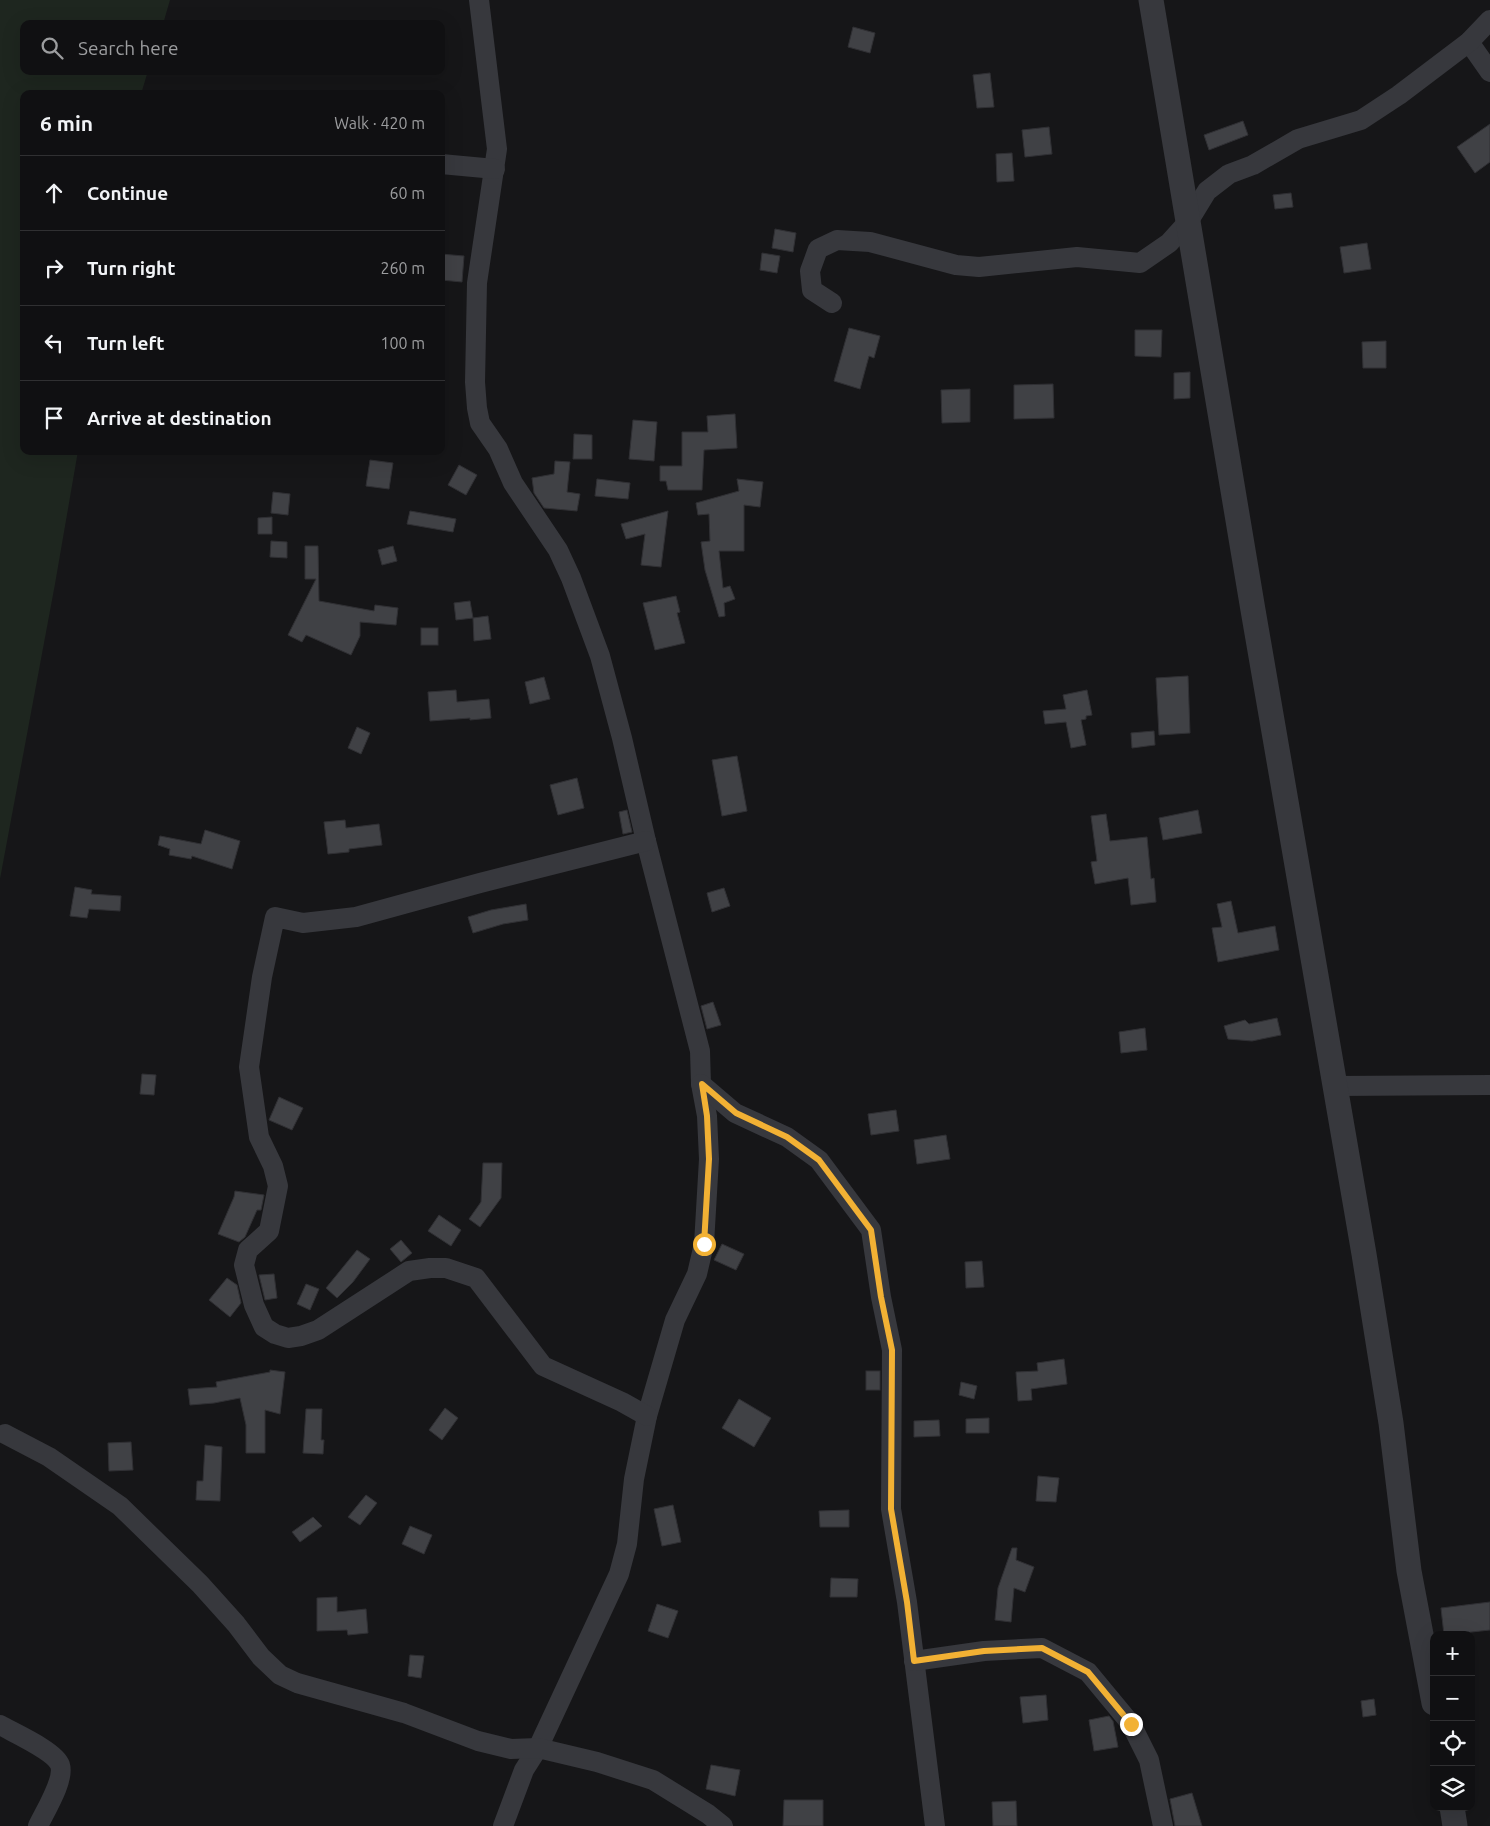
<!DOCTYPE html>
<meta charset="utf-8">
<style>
:root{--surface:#101012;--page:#1e1e20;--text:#f1f3f6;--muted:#9c9d9f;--line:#303032}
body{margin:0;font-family:Ubuntu,sans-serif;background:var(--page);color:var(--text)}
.controls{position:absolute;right:15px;bottom:15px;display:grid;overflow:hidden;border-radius:10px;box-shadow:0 5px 20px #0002}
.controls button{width:45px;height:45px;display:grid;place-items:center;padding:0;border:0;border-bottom:1px solid var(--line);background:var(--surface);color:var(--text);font:25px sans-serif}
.stop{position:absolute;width:15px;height:15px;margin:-11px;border:4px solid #f2b134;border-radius:50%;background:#fff}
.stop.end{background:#f2b134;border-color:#fff;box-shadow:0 1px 5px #0008}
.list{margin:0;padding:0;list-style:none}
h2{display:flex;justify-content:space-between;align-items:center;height:65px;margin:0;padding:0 20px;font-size:21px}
h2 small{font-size:16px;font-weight:400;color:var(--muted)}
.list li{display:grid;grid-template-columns:32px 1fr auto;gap:15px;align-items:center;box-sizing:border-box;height:75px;padding:0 20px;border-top:1px solid var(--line)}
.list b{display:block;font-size:19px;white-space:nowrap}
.list em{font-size:16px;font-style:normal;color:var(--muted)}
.icon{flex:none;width:28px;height:28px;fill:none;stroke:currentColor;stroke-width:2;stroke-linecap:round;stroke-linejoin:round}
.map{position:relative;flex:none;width:1490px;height:1826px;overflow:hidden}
.search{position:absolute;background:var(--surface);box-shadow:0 5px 20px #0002;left:20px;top:20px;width:425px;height:55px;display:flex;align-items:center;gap:12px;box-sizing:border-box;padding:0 18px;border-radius:10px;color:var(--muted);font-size:19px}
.panel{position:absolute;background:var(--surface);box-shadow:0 5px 20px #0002;left:20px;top:90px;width:425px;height:365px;border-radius:10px}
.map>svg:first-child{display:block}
.green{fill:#1e261f}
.building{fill:#404145;stroke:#303034}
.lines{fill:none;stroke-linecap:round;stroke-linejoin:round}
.minor{stroke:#37383d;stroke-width:20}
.tertiary{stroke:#37383d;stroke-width:25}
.route{stroke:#f2b134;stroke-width:6}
</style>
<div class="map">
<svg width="1490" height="1826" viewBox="0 0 1490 1826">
<rect width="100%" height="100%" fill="#161618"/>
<polygon class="green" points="0,0 170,0 163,24 24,24 24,71 148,71 141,94 24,94 24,451 78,451 55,584 0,879"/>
<g class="building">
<polygon points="853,27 875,33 870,53 848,47"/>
<polygon points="990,73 994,107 977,108 973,75"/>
<polygon points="1243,121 1248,135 1209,150 1204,135"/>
<polygon points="1490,124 1490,162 1475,173 1457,147"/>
<polygon points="1049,127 1052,154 1025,157 1022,130"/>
<polygon points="1012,153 1014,181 997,182 996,154"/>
<polygon points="1291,193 1293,207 1275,209 1273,195"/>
<polygon points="775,229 796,233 793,252 772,248"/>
<polygon points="1367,243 1371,269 1344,273 1340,247"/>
<polygon points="762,253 780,256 777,273 760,270"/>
<polygon points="441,254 464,256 462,282 441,280"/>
<polygon points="849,328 880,336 874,358 869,356 860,389 834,381"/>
<polygon points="1135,330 1162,330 1161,357 1135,356"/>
<polygon points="1386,341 1386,368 1363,368 1362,342"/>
<polygon points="1190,372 1190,398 1174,399 1174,373"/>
<polygon points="1053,384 1054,418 1014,419 1014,385"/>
<polygon points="970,389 970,422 942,423 941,390"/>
<polygon points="735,414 737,448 704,450 702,490 668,490 666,481 660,481 660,466 682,466 682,432 708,432 707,416"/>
<polygon points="633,420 657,422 654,461 629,459"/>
<polygon points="574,434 592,435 592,459 573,459"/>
<polygon points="370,460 393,463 389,489 366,486"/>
<polygon points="555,461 570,462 567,492 580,494 577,511 544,508 534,493 532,478 554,474"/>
<polygon points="459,465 477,475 466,495 448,485"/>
<polygon points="597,479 630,483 628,499 595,496"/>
<polygon points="737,479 763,482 760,507 744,505 744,551 719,551 723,588 730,586 735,599 724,603 725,616 719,617 705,570 701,542 710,541 709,514 698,515 696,503 739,491"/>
<polygon points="273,492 290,494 288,515 271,513"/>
<polygon points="410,511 456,519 453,532 407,524"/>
<polygon points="668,511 661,567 641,565 645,534 626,539 621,524"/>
<polygon points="272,517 272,534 258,534 258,518"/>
<polygon points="271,541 287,542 287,558 270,557"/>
<polygon points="305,546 318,546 319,601 374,611 375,605 398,608 396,625 360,622 360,636 351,655 306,635 302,642 288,635 316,579 305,579"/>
<polygon points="393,546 397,561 382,565 378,550"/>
<polygon points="676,596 680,612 677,613 685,643 655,650 643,603"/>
<polygon points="470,601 473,618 456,620 454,603"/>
<polygon points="488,616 491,639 474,641 473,618"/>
<rect x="421" y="628" width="17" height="17"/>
<polygon points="1188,676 1190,733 1159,735 1156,678"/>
<polygon points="544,677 550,699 530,704 525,682"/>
<polygon points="456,690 457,702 489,699 491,718 470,720 470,718 430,721 428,692"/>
<polygon points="1087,690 1092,715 1086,716 1086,719 1081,720 1086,745 1071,748 1066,722 1045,724 1043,711 1066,709 1063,695"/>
<polygon points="357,727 370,733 361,754 348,748"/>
<polygon points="1154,731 1155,745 1132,748 1131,733"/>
<polygon points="737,756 747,811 722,816 712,760"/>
<polygon points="577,778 584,808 558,815 550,785"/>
<polygon points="627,810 632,832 623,834 619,812"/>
<polygon points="1198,810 1202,833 1163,840 1159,818"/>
<polygon points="1106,814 1110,841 1147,837 1151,879 1154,878 1156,902 1131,905 1128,878 1095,884 1091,862 1097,861 1091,816"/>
<polygon points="345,820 346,828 379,824 382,845 349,849 349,852 328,854 324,822"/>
<polygon points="205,830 240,841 232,869 192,856 191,859 169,855 170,849 158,845 160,836 201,844"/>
<polygon points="75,887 92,890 91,894 121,896 120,911 89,909 87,918 70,916"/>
<polygon points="724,888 730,906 712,912 707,893"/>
<polygon points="1231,901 1238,933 1275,926 1279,950 1218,962 1212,928 1222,927 1217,904"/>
<polygon points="526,904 528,920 503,924 473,933 468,917 491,910"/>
<polygon points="713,1002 721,1025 707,1029 701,1006"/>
<polygon points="1277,1018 1281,1035 1252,1041 1228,1039 1224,1026 1245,1020 1249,1024"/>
<polygon points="1145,1028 1147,1050 1121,1053 1119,1032"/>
<polygon points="142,1074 156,1075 154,1095 140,1094"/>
<polygon points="279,1097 303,1108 292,1130 269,1120"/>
<polygon points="896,1110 899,1131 871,1135 868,1114"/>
<polygon points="946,1135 950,1159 917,1164 914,1140"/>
<polygon points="483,1163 502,1163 501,1198 480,1227 469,1219 481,1202"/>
<polygon points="235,1191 264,1195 261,1210 257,1210 245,1237 239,1242 218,1234 234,1197"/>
<polygon points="439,1215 461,1230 451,1246 428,1231"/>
<polygon points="401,1240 412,1253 401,1262 390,1249"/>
<polygon points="722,1244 744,1254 736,1270 714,1260"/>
<polygon points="357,1250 370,1259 353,1282 337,1298 326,1288"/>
<polygon points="982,1261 984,1287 966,1288 965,1262"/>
<polygon points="274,1274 277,1298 265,1300 259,1275"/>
<polygon points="227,1278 237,1285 241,1303 230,1317 209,1300"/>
<polygon points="306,1284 319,1289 310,1310 297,1304"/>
<polygon points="1064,1359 1067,1384 1031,1389 1032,1400 1018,1401 1016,1372 1038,1371 1037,1363"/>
<polygon points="270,1370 285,1372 280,1414 265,1410 265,1453 246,1453 246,1425 240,1398 214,1403 190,1405 188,1389 217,1387 216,1382 270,1372"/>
<rect x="866" y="1371" width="14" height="19"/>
<polygon points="961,1382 977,1386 974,1399 959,1395"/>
<polygon points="739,1399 771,1418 754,1447 722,1428"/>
<polygon points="445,1408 458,1418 442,1440 429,1430"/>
<polygon points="306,1409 322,1409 321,1440 324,1440 323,1454 303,1453"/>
<polygon points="989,1418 989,1433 966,1433 966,1419"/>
<polygon points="939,1420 940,1436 914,1437 914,1421"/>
<polygon points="131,1442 133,1470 109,1471 108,1443"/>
<polygon points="205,1445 222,1447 220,1501 196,1500 197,1481 203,1481"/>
<polygon points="1038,1476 1059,1478 1056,1502 1036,1501"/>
<polygon points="366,1495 377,1503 360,1525 348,1517"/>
<polygon points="673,1505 681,1542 662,1546 654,1509"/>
<polygon points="849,1510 849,1527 820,1527 819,1511"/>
<polygon points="313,1517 322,1526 300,1542 292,1532"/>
<polygon points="410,1526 432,1535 424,1554 402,1544"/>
<polygon points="1012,1548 1017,1548 1016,1560 1034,1567 1025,1592 1014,1588 1011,1622 995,1620 998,1588"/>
<polygon points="831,1578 858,1579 857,1597 830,1597"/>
<polygon points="337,1597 337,1612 366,1609 368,1633 348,1635 347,1630 317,1631 317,1598"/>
<polygon points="1490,1602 1490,1630 1444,1635 1441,1608"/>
<polygon points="657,1604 678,1611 668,1638 648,1631"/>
<polygon points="410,1655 424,1656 421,1678 408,1676"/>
<polygon points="1046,1695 1048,1720 1023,1723 1020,1697"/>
<polygon points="1374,1699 1376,1715 1363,1717 1361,1701"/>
<polygon points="1109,1716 1113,1721 1118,1747 1094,1751 1089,1720"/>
<polygon points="711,1765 740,1770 735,1796 706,1789"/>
<polygon points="1192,1793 1202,1826 1175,1826 1170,1799"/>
<polygon points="784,1800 823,1800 823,1826 783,1826"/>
<polygon points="1016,1801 1017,1826 993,1826 992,1802"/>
</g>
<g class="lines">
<g class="minor">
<polyline points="479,0 497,149 477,283 475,382 477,408 480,423 498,449 513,483 558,550 571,578 600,656 622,738 646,841 700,1051 701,1084 707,1116 709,1159 704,1244 697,1274 675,1320 647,1416 634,1479 627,1544 619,1574 538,1748 524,1770 503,1826"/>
<polyline points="1469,42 1490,72"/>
<polyline points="441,164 495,169"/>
<polyline points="832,303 812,290 810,271 818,249 837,240 870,242 956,265 979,267 1077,257 1140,263 1169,243 1188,222 1207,191 1229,174 1253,165 1298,139 1361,120 1399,95 1469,42 1490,20"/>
<polyline points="646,841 480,883 356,917 303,923 275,917 262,977 249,1067 259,1137 273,1166 278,1186 269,1231 248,1250 244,1265 254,1305 264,1327 275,1334 288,1338 301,1336 318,1330 409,1271 430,1268 446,1268 476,1278 543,1366 622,1402 647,1416"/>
<polyline points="701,1084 735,1113 787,1137 819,1160 871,1230 881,1297 892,1350 891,1509 907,1602 935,1826"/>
<polyline points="1335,1086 1490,1085"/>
<polyline points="5,1434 49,1457 120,1506 200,1584 236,1624 261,1657 280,1675 297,1683 404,1713 478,1741 511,1749 538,1748 597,1762 653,1780 708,1814 723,1826"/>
<polyline points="914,1661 984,1651 1042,1648 1088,1672 1131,1724 1149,1760 1163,1826"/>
<path d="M0,1725c14,8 55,26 60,40 5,15 -16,48 -22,61"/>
</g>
<g class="tertiary">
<polyline points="1151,0 1253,610 1364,1254 1391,1423 1409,1571 1434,1703"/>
<polyline points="1452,1807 1455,1826"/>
</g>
</g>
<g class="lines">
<polyline class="route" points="704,1244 709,1159 707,1116 702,1084 736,1113 787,1137 819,1160 871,1230 881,1297 892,1350 891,1509 907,1602 914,1661 984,1651 1042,1648 1088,1672 1131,1724"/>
</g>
</svg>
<div class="controls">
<button>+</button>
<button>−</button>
<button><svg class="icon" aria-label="locate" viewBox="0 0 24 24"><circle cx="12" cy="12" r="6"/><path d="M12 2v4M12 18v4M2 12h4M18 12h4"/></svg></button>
<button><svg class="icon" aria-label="layers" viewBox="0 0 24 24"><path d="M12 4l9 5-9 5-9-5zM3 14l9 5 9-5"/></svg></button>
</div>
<div class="stop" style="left:704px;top:1244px"></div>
<div class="stop end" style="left:1131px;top:1724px"></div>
<div class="search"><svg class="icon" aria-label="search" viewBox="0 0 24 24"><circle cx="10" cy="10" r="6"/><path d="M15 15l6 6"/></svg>Search here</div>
<section class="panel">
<h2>6 min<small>Walk · 420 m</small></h2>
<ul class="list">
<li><svg class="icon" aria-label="ahead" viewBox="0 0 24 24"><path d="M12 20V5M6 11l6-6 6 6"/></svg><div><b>Continue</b></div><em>60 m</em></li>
<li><svg class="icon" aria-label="right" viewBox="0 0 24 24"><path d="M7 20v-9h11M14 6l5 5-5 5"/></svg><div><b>Turn right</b></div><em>260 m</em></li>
<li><svg class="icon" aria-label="left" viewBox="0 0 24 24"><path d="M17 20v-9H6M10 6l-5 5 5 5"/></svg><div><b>Turn left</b></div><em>100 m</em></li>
<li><svg class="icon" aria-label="arrive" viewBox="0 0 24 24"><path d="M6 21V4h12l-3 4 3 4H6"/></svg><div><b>Arrive at destination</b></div></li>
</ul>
</section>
</div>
